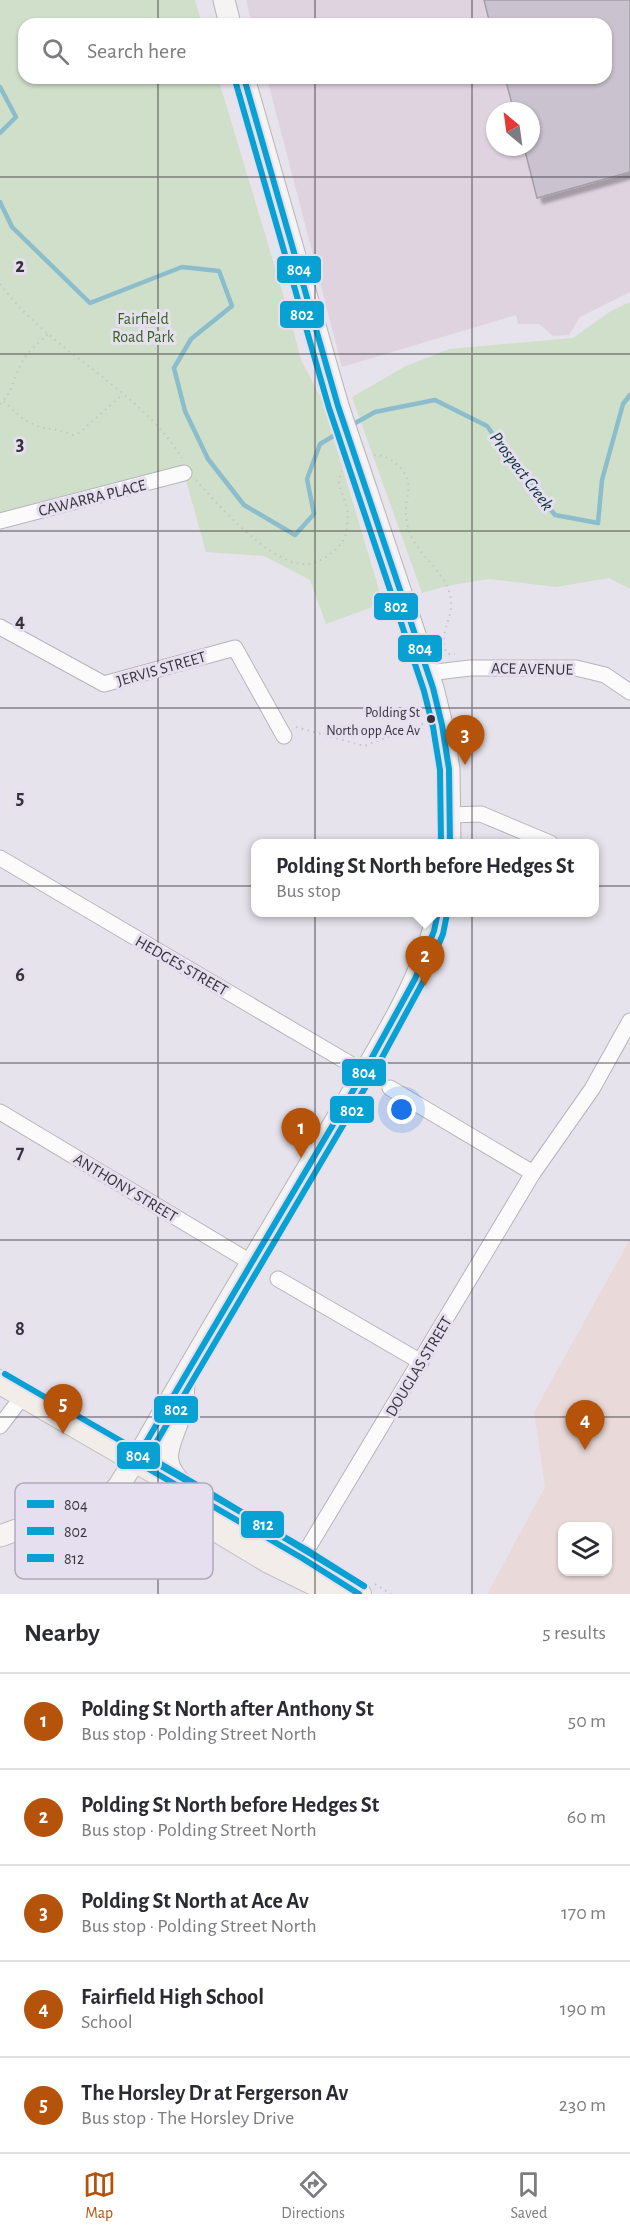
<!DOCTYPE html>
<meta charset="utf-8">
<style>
:root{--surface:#fff;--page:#f7f7f7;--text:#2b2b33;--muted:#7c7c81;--line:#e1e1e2;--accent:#b45309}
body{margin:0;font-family:"Alegreya Sans",sans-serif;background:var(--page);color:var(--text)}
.controls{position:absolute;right:18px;bottom:18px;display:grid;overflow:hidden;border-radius:12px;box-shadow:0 2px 4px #0004}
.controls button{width:54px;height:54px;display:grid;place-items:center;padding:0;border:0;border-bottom:2px solid var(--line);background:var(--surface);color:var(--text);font:30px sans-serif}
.compass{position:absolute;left:486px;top:102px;width:54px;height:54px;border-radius:50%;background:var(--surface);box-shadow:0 2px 4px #0004;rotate:331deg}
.you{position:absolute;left:402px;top:1110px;width:21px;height:21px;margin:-15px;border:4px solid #fff;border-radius:50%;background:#1a73e8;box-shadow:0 0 0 9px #1a73e833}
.badge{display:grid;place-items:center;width:39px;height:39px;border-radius:50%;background:var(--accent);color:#fff;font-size:20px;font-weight:700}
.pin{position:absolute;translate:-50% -50px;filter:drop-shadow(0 2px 3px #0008)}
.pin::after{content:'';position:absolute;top:32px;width:21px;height:18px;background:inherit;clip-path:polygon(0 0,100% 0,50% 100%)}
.popup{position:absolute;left:251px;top:839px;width:348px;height:78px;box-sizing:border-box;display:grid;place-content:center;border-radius:12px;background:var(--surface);filter:drop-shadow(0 2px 4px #0005);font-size:20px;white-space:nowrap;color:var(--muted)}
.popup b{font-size:22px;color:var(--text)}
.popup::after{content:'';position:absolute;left:50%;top:100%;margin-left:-12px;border:12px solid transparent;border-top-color:var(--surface)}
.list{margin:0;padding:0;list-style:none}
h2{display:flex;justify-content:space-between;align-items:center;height:78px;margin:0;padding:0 24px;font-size:26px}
h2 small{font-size:20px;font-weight:400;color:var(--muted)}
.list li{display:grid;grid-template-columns:39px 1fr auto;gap:18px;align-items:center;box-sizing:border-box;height:96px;padding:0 24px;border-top:2px solid var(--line)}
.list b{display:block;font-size:22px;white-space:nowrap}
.list p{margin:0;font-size:20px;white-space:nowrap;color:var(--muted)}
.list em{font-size:20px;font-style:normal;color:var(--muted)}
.icon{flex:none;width:33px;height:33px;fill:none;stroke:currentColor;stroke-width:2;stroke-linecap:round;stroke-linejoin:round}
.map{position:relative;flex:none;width:630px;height:1594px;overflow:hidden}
.search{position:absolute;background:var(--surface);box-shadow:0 2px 4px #0004;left:18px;right:18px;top:18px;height:66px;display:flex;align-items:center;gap:15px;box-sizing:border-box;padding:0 21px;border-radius:18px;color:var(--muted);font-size:22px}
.sheet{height:558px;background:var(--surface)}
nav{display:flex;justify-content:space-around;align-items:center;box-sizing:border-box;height:84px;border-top:2px solid var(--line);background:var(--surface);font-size:16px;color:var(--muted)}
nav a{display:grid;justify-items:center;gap:3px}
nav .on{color:var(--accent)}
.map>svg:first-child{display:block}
.industrial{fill:#dfd3df;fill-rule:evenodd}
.education{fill:#e9dad9;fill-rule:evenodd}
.green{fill:#cfdfc9}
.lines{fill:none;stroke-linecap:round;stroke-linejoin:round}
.stream{stroke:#8bbdcc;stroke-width:4.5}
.building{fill:#cac2cf;stroke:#a4a0a7;stroke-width:1.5;filter:url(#shadow)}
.minor-casing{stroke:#b7b4bb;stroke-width:17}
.secondary-casing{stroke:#b7b4bb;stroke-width:23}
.primary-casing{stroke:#c2c0c5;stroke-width:26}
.path{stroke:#c5c5c8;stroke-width:2;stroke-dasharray:1.5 4.5;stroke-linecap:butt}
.minor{stroke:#fbfbfc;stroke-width:15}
.secondary{stroke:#f6f4f3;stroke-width:21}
.primary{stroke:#f2ede9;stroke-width:24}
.secondary-bridge-casing{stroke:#b7b4bb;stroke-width:23;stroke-linecap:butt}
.secondary-bridge{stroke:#f6f4f3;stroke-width:21}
.bus-1-casing{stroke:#e6dff0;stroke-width:10}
.bus-2-casing{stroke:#e6dff0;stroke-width:10}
.bus-3-casing{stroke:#e6dff0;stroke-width:10}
.bus-1{stroke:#08a1d4;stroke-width:6}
.bus-2{stroke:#08a1d4;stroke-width:6}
.bus-3{stroke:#08a1d4;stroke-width:6}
.grid{fill:none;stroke:#353238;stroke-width:1.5;stroke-opacity:0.55}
.bus-dot{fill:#353238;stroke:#e6dff0;stroke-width:2}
.labels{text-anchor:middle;stroke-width:6;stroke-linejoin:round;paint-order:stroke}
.bus-label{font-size:14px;fill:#353238;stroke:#e6dff0;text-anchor:end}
.park-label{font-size:16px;fill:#37621f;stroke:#e6dff0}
.street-label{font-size:16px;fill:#353238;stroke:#e6dff0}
.water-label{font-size:18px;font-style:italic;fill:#0c3139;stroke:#e6dff0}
.key{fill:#e6dff0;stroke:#b1abb9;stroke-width:1.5}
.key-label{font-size:16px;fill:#353238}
.grid-label{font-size:20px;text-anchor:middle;font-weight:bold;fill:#353238;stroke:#e6dff0;stroke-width:6;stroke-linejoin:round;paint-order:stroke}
.line-badge{stroke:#e6dff0;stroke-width:2}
.badge-label{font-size:16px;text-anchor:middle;font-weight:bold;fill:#fff}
</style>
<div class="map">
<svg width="630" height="1594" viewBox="0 0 630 1594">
<defs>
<filter id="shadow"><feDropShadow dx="5.5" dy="5.5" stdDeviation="1.5" flood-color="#0004"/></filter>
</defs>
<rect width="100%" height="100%" fill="#e7e3ec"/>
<path class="industrial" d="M246,0h384v292l-50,25 -11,18 -16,1 -14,-12h-21l-2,-9 -174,52 -75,-289h339v-54h-354zM495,111h36v36h-36z"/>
<path class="education" d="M630,1239v355h-143l58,-107 -11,-75zM562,1526h46v46h-46z"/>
<g class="green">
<polygon points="0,0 195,0 202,24 24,24 24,78 218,78 287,307 301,360 322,400 383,603 326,624 310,580 264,556 206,552 182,466 0,514"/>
<polygon points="630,302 630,589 609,578 556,587 489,579 447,586 422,593 352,397 404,367 449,349 573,338 611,311"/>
</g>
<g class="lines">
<g class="stream">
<polyline points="0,87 16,117 0,133"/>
<polyline points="0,202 12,227 90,303 182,267 219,271 232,306 191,339 174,368 185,411 208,459 244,505 295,535 314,514 307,479 320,444 340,432"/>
<polyline points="350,426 375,412 435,400 487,426 518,468 555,515 598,523 602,480 623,404 630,395"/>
</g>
</g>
<polygon class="building" points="484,0 630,0 630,172 537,198 524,147 531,147 531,111 514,111 505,78 606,78 606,24 490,24"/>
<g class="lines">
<g class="minor-casing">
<g id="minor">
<polyline points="0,521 184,473"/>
<polyline points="0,627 104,684 235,648 284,736"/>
<polyline points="428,673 470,668 576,668 605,675 630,692"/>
<polyline points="450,815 481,814 550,843"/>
<polyline points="0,858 364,1072"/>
<polyline points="390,1088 533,1173"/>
<polyline points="0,1112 252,1263"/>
<polyline points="278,1279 421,1362"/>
<polyline points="0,1426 23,1396"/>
<polyline points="302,1558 533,1173 592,1089 630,1021"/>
</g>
</g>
<g class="secondary-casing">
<g id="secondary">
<polyline points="224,0 230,24"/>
<polyline points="244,78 338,406"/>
<polyline points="360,471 433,688 442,725 449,769 450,844"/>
<path d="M184,1486c-27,-24 -15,-39 -5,-68 4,-10 4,-22 5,-33"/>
<path d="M0,1536l100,-36 11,-6 7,-7 28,-44c61,-109 127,-215 190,-323 37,-63 86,-136 102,-208"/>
</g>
</g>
<g class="primary-casing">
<g id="primary">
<polyline points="0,1382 187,1490 359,1594"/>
<polyline points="85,1506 120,1502 154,1504 194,1516 269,1561 316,1584 328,1584"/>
</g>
</g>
<g class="path">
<path d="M0,284c50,68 138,103 182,174"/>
<path d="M4,401c9,9 18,19 31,24 12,5 25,4 38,10l6,-2 43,-38"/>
<path d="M0,404c13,-12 14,-27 22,-42 6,-11 17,-19 26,-28"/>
<path d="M374,455c13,-1 26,10 32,21 6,12 -1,24 0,37 0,5 1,12 3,18 9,26 40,42 42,70 2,17 -15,39 -3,53h7"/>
<path d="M196,480c21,24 76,86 110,84 8,0 16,-4 21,-8 11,-7 19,-15 20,-29 1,-7 1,-16 -1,-22 -3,-13 -11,-21 -4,-34"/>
<polyline points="296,727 364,746 425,723"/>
<polyline points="375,1584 391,1594"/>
</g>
<use href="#minor" class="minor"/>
<use href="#secondary" class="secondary"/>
<use href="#primary" class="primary"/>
<g class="secondary-bridge-casing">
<polyline id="secondary-bridge" points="338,406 360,471"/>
</g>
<use href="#secondary-bridge" class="secondary-bridge"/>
<g class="bus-1-casing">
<g id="bus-1">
<polyline points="244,78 338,406 433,688 442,725 449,769 450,844"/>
<polyline points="359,1594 302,1558 135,1461 364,1072 415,979 434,931 438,912"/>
</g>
</g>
<g class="bus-2-casing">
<g id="bus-2">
<polyline points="235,80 329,408 424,691 433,727 440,770 441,844"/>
<polyline points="364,1586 307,1550 147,1458 372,1076 423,982 443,934 447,914"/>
</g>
</g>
<g class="bus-3-casing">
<polyline id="bus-3" points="5,1374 192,1482 364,1586"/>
</g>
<use href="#bus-1" class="bus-1"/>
<use href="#bus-2" class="bus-2"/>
<use href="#bus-3" class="bus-3"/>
</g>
<path class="grid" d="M158,0v24M315,0v24M472,0v24M158,78v1516M315,78v1516M472,78v1516M0,177h630M0,354h630M0,531h630M0,708h630M0,886h630M0,1063h630M0,1240h630M0,1417h630"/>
<circle class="bus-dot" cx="431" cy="719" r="5"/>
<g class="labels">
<g class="bus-label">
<text x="420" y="717">Polding St<tspan x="420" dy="18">North opp Ace Av</tspan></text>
</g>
<g class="park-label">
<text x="143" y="324">Fairfield<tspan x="143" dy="18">Road Park</tspan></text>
</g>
<g class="street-label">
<text transform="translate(92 497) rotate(-14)" y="6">CAWARRA PLACE</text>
<text transform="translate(161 668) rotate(-16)" y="6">JERVIS STREET</text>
<text transform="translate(532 668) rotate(1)" y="6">ACE AVENUE</text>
<text transform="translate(182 965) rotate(30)" y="6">HEDGES STREET</text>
<text transform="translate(126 1187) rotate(31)" y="6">ANTHONY STREET</text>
<text transform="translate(418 1366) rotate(-59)" y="6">DOUGLAS STREET</text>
</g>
<g class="water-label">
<text transform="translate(522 471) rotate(53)" y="6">Prospect Creek</text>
</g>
</g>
<rect x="15" y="1483" width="198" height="96" rx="9" class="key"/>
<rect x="27" y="1500" width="27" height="8" fill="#08a1d4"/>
<rect x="27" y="1527" width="27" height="8" fill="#08a1d4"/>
<rect x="27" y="1554" width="27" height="8" fill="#08a1d4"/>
<g class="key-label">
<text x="64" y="1510">804</text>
<text x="64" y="1537">802</text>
<text x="64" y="1564">812</text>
</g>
<g class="grid-label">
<text x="20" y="272">2</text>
<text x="20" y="450">3</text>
<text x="20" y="627">4</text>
<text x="20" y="804">5</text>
<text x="20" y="981">6</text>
<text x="20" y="1158">7</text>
<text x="20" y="1335">8</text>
</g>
<g class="line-badge">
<rect x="276" y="255" width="46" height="29" rx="6" fill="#08a1d4"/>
<rect x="279" y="300" width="46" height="29" rx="6" fill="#08a1d4"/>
<rect x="373" y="592" width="46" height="29" rx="6" fill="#08a1d4"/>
<rect x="397" y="634" width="46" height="29" rx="6" fill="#08a1d4"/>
<rect x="341" y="1058" width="46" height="29" rx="6" fill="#08a1d4"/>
<rect x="329" y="1095" width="46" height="29" rx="6" fill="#08a1d4"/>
<rect x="153" y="1395" width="46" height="29" rx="6" fill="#08a1d4"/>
<rect x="116" y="1441" width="45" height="29" rx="6" fill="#08a1d4"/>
<rect x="240" y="1510" width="45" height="29" rx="6" fill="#08a1d4"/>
</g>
<g class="badge-label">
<text x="299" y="275">804</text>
<text x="302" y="320">802</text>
<text x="396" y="612">802</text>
<text x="420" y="654">804</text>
<text x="364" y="1078">804</text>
<text x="352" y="1116">802</text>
<text x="176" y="1415">802</text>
<text x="138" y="1461">804</text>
<text x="263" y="1530">812</text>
</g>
</svg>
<div class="controls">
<button><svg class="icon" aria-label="layers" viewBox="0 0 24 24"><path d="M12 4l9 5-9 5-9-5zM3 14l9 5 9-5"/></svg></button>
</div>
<svg class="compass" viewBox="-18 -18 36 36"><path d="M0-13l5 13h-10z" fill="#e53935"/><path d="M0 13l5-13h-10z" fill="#7c7c81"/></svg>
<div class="you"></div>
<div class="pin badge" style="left:301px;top:1158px">1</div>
<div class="pin badge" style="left:425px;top:986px">2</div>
<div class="popup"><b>Polding St North before Hedges St</b>Bus stop</div>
<div class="pin badge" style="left:465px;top:765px">3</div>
<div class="pin badge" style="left:585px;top:1450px">4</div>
<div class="pin badge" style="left:63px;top:1434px">5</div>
<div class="search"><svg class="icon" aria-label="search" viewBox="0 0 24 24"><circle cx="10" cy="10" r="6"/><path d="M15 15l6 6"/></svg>Search here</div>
</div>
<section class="sheet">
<h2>Nearby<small>5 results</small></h2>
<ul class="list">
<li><span class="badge">1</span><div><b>Polding St North after Anthony St</b><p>Bus stop · Polding Street North</p></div><em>50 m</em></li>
<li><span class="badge">2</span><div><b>Polding St North before Hedges St</b><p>Bus stop · Polding Street North</p></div><em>60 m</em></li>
<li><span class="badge">3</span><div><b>Polding St North at Ace Av</b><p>Bus stop · Polding Street North</p></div><em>170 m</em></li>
<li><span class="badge">4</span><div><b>Fairfield High School</b><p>School</p></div><em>190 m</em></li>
<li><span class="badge">5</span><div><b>The Horsley Dr at Fergerson Av</b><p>Bus stop · The Horsley Drive</p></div><em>230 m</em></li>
</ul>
</section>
<nav>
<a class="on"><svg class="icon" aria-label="map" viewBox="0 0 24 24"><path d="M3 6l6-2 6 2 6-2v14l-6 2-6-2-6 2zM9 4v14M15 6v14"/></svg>Map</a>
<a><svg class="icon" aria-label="directions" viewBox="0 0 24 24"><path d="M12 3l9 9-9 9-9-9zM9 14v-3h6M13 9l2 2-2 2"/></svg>Directions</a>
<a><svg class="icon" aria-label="saved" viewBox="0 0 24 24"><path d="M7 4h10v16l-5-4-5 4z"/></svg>Saved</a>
</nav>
